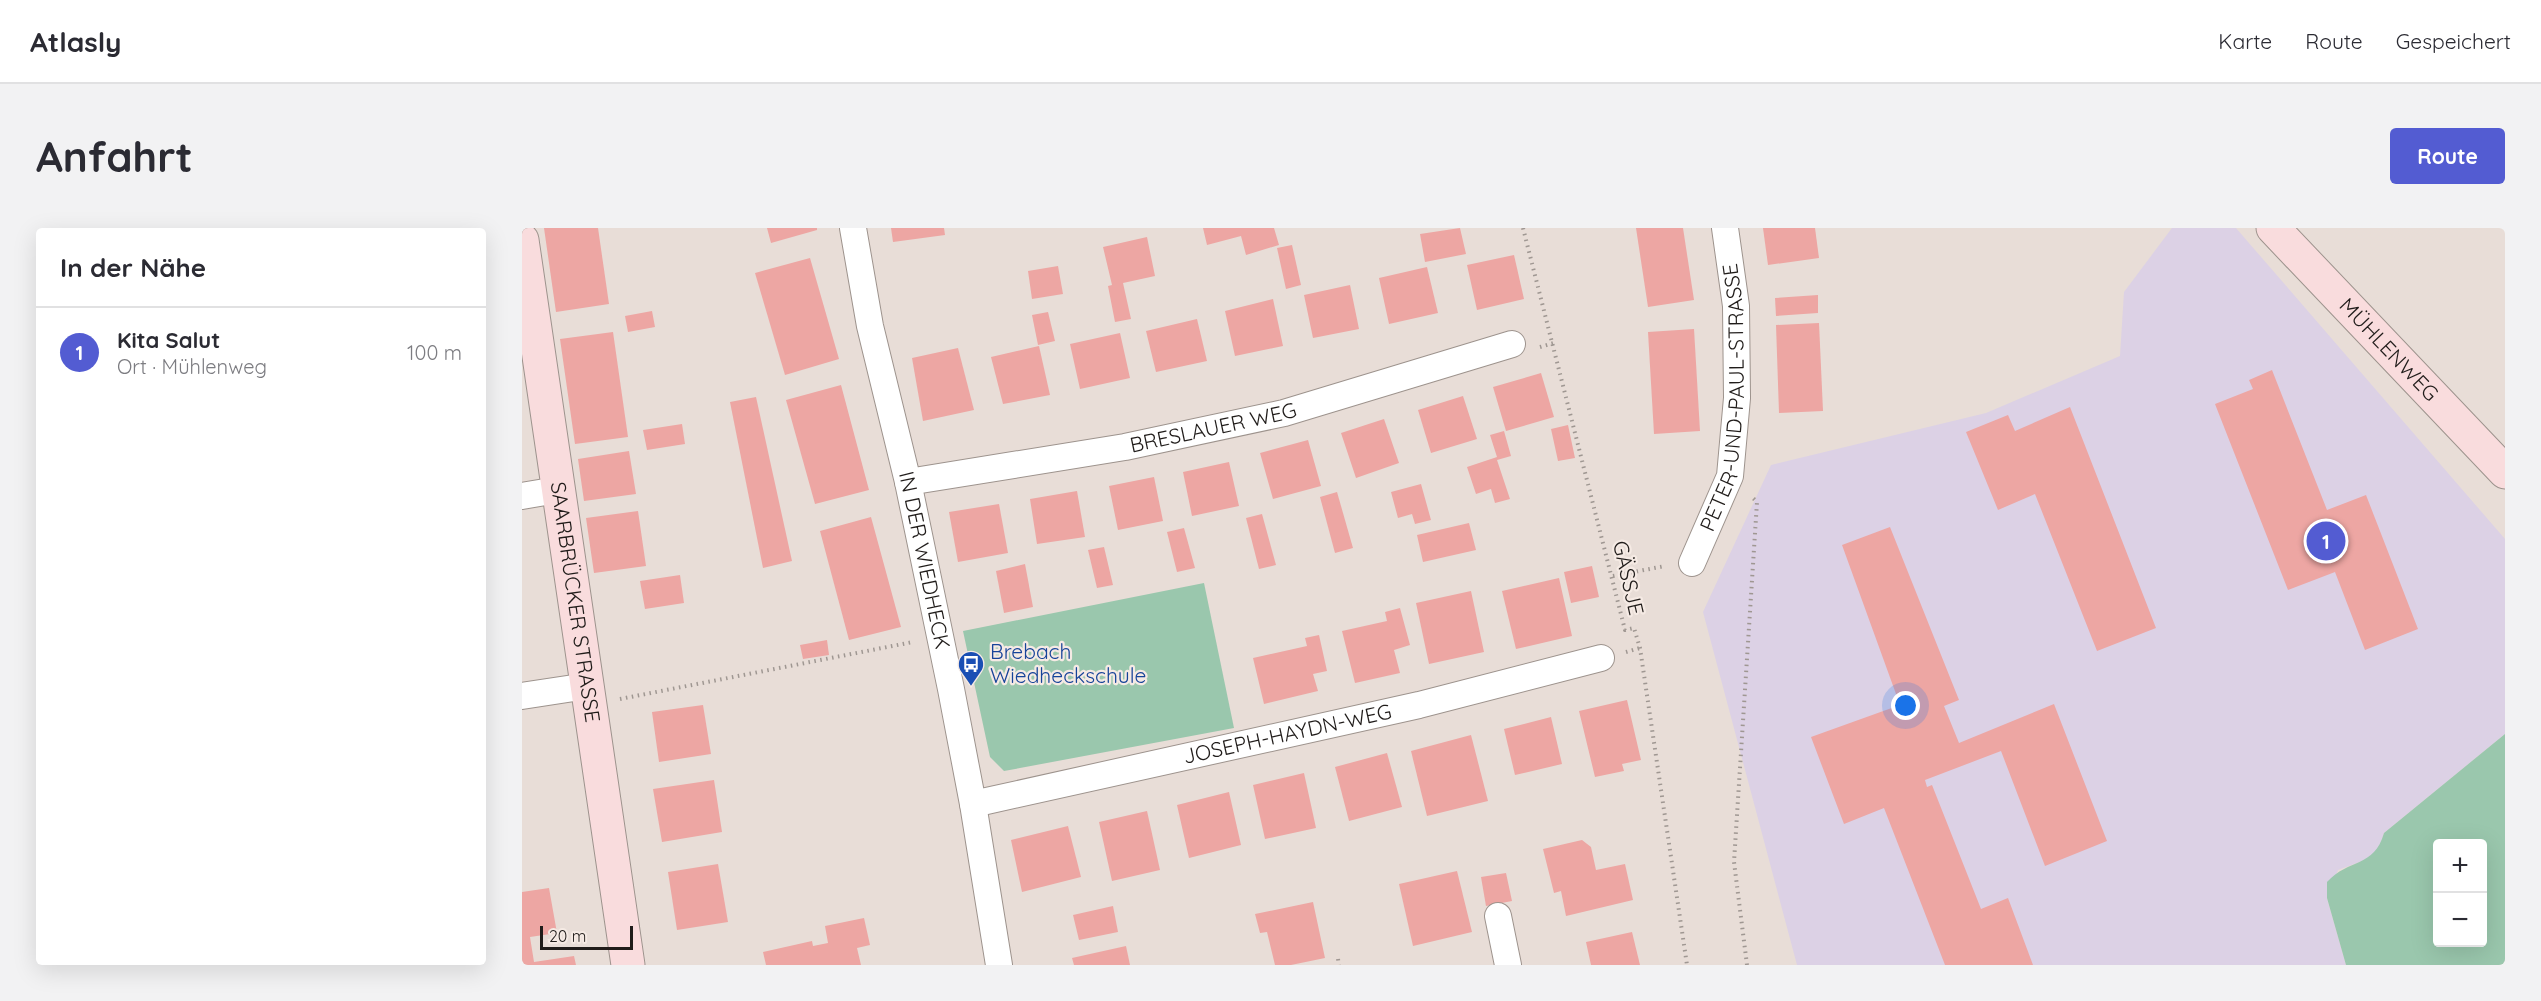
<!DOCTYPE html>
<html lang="de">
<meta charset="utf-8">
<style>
:root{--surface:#fff;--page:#f2f2f3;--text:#2b2b33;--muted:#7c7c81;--line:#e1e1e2;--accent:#535cd2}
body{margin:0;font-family:Quicksand,sans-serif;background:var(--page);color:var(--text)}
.controls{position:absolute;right:18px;bottom:18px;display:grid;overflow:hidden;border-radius:6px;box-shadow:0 6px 24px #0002}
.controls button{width:54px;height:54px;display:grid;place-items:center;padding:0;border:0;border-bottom:2px solid var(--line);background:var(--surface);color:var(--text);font:30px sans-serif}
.scale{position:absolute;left:18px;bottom:15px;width:93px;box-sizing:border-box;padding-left:6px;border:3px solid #201c1a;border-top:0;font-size:16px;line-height:21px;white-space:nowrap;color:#201c1a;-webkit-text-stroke:4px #f5eae4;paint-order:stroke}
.you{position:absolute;left:1384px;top:478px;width:21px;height:21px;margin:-15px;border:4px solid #fff;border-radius:50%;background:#1a73e8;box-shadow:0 0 0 9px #1a73e833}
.badge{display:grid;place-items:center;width:39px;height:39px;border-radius:50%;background:var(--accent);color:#fff;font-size:20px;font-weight:700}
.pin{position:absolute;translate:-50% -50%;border:3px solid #fff;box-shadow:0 2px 6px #0006}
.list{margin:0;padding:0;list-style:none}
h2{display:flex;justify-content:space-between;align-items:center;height:78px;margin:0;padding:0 24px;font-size:26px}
h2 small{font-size:20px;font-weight:400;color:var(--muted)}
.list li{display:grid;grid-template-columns:39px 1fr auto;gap:18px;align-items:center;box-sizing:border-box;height:90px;padding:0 24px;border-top:2px solid var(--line)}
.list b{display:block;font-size:22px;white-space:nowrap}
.list p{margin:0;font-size:20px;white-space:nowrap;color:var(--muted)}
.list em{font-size:20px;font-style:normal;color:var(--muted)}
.map{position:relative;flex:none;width:1983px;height:737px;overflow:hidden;border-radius:6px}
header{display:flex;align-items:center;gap:36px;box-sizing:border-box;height:84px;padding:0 30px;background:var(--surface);border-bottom:2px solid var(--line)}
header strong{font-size:28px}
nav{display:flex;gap:33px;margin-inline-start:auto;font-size:21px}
.intro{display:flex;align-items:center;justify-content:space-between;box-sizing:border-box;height:144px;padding:0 36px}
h1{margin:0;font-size:42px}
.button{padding:15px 27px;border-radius:6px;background:var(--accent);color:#fff;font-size:21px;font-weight:700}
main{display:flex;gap:36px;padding:0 36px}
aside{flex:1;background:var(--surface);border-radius:6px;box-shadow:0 6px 24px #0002}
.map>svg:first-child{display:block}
.education{fill:#dcd1e5}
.green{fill:#9ac7ad;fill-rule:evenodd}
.building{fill:#eda6a3}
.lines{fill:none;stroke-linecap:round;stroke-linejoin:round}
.street-casing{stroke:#9d938d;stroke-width:28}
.secondary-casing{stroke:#9d938d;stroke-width:35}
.path{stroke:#9f9792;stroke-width:4;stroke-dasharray:1.5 4.5;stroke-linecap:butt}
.street{stroke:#fff;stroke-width:26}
.secondary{stroke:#f9dcdd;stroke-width:33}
.labels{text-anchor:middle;stroke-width:4.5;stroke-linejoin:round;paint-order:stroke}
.street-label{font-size:21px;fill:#201c1a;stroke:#f5eae4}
.transit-label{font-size:21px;fill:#164399;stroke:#f5eae4;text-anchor:start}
</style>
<header>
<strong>Atlasly</strong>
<nav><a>Karte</a><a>Route</a><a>Gespeichert</a></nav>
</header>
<div class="intro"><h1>Anfahrt</h1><a class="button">Route</a></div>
<main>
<aside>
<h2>In der Nähe<small></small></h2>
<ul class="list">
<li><span class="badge">1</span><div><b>Kita Salut</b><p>Ort · Mühlenweg</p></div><em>100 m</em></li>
</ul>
</aside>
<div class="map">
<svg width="1983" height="737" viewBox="0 0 1983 737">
<rect width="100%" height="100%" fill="#e8ddd7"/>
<polygon class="education" points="1650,0 1714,0 1983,311 1983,506 1862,605 1857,620 1846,631 1816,642 1805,670 1824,737 1275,737 1181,384 1249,237 1464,185 1598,128 1602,64"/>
<g class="green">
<polygon points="682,355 712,500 482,543 468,529 441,403"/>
<path d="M1983,506v231h-159l-19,-67v-16c22,-24 47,-14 57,-49zM1916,616h44v98h-44z"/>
</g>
<g class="building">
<polygon points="22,0 76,0 87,76 34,84"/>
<polygon points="245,0 295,0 295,2 249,15"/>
<polygon points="369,0 422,0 423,7 371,14"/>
<polygon points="681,0 752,0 757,17 724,27 719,8 685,17"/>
<polygon points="938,0 944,26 903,34 898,6"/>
<polygon points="1114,0 1161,0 1172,72 1126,79"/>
<polygon points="1241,0 1293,0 1297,30 1246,37"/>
<polygon points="625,9 633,48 601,55 609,91 593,94 586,58 590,57 581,19"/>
<polygon points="770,17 779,57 764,61 755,20"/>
<polygon points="992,27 1002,71 955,82 945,37"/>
<polygon points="288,30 317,131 263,147 233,45"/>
<polygon points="536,38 541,66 510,71 506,43"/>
<polygon points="905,39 916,85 867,96 857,50"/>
<polygon points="828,57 837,101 791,110 782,67"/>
<polygon points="1296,67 1296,85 1254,88 1253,70"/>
<polygon points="751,71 761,118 713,128 703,83"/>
<polygon points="130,83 133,99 106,104 103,88"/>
<polygon points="526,84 533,113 516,117 510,87"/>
<polygon points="675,91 685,133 634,144 624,103"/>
<polygon points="1297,95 1301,183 1257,185 1254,97"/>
<polygon points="1172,101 1178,203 1132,206 1126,104"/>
<polygon points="91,104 106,209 53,216 38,111"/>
<polygon points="598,105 608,150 558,161 548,116"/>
<polygon points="517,118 528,167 481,176 469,129"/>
<polygon points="436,120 452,182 401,193 390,130"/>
<polygon points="1750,142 1805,282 1844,267 1896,401 1843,422 1813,344 1766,362 1693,176 1731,161 1727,152"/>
<polygon points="1019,145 1032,189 984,203 971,159"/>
<polygon points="319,157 347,262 293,276 264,172"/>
<polygon points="941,168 955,211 909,225 896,182"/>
<polygon points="234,169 270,333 241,340 208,174"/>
<polygon points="1548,179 1634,400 1575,423 1513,266 1476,282 1444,204 1486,187 1493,203"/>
<polygon points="862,191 877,235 834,250 819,205"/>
<polygon points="160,196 163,216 125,222 121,202"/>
<polygon points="1046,197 1053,230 1036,233 1029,201"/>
<polygon points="982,203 989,228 975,232 988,271 973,275 969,261 954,266 945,239 975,229 968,207"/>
<polygon points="786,212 799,258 751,271 738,225"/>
<polygon points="107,223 114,266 62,273 56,231"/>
<polygon points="707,234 717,278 670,288 661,244"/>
<polygon points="632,249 641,293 596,302 587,258"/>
<polygon points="899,256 909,292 893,296 890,286 876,290 869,264"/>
<polygon points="555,263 563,309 515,316 508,271"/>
<polygon points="815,264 831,320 813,325 798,269"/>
<polygon points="477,276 486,325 436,334 427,284"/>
<polygon points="116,283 124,338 72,345 64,290"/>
<polygon points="740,286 754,337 737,341 724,290"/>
<polygon points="349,289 379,399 327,412 298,303"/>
<polygon points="947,295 954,322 901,334 895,307"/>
<polygon points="1368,299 1437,472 1422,478 1437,515 1532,476 1585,613 1523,638 1479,523 1403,552 1405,559 1410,557 1459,681 1486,670 1511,737 1423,737 1362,580 1322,596 1289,509 1378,477 1320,317"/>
<polygon points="662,300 673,340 655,344 645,304"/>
<polygon points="582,319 591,357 575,360 566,322"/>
<polygon points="503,336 511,379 482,385 474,343"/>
<polygon points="1070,338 1077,369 1049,375 1042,344"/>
<polygon points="158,347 162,375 123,381 118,353"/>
<polygon points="1037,350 1050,408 994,421 980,363"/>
<polygon points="949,363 962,424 907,436 894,375"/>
<polygon points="878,380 888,417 872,422 878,445 833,455 820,403 865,393 863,384"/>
<polygon points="797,407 805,443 791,446 796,463 742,476 731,430 785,418 783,410"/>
<polygon points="305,412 307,427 281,431 278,417"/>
<polygon points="1105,472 1119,532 1100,536 1102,543 1073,549 1057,483"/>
<polygon points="181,477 189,526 137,534 130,484"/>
<polygon points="1029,489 1040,536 993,547 982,501"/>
<polygon points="949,507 966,573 905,588 889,523"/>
<polygon points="865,525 880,579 827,593 813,539"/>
<polygon points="782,545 794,600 743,611 731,557"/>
<polygon points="192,552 200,604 140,614 131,561"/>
<polygon points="707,564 719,617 667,630 655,577"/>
<polygon points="625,583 638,642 590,653 577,594"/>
<polygon points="546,598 559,649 500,664 489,612"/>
<polygon points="1060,612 1069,619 1074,642 1103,636 1111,672 1044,688 1039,663 1032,665 1021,621"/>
<polygon points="196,636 206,694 155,702 146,644"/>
<polygon points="935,643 950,704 891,718 877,656"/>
<polygon points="984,645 990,673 964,678 959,649"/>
<polygon points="27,660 35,705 8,709 12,734 52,728 54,737 0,737 0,664"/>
<polygon points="791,674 803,730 769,737 753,737 745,704 738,705 733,686"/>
<polygon points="591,678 596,704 557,712 551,687"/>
<polygon points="342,690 348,717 335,720 339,737 244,737 241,724 290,713 291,718 306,715 303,698"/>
<polygon points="1110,704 1118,737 1069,737 1064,714"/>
<polygon points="604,718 608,737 552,737 550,730"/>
</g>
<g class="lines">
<g class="street-casing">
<g id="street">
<path id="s1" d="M331,0l17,98 38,156 43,207 22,115 26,161"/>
<path id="s2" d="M386,254l217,-35 159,-34 228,-69"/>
<polyline points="0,268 35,262"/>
<path id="s3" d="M1170,335l38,-87 7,-78 -1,-92 -11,-78"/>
<polyline points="0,468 65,458"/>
<path id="s4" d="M451,576l446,-99 182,-47"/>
<polyline points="976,688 986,737"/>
</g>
</g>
<g class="secondary-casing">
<g id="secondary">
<path id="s5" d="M1751,0l232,244"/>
<path id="s6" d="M0,12l106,725"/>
</g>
</g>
<g class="path">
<polyline points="1001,0 1103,402 1112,400 1118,420 1165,737"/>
<polyline points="1018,119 1032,115"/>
<polyline points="1091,348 1143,338"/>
<polyline points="1104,424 1118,420"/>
<polyline points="98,471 391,414"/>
<polyline points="816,731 817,737"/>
<polyline points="1225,737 1212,634 1235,274 1230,269"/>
</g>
<use href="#street" class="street"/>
<use href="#secondary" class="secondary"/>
</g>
<defs>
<g id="bus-pin" transform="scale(1.35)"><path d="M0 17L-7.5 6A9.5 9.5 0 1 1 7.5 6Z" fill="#1a4fb4" stroke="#f5eae4"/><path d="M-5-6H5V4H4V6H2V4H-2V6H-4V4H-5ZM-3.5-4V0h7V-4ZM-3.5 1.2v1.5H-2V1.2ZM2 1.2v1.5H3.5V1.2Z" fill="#fff"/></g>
</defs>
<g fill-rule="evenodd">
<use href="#bus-pin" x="449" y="436"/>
</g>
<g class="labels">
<g class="street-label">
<text dy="7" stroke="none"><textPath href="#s5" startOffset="168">MÜHLENWEG</textPath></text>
<text dy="7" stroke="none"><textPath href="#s3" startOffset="172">PETER-UND-PAUL-STRASSE</textPath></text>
<text dy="7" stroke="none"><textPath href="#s2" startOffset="310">BRESLAUER WEG</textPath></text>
<text dy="7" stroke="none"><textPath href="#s1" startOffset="340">IN DER WIEDHECK</textPath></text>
<text transform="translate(1106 350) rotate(77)" y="7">GÄSSJE</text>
<text dy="7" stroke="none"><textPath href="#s6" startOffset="366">SAARBRÜCKER STRASSE</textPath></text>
<text dy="7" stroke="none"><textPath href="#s4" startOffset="322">JOSEPH-HAYDN-WEG</textPath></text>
</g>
<g class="transit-label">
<text x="468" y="431">Brebach<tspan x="468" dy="24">Wiedheckschule</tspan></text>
</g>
</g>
</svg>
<div class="controls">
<button>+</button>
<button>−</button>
</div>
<div class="scale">20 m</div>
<div class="you"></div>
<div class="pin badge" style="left:1804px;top:313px">1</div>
</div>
</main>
